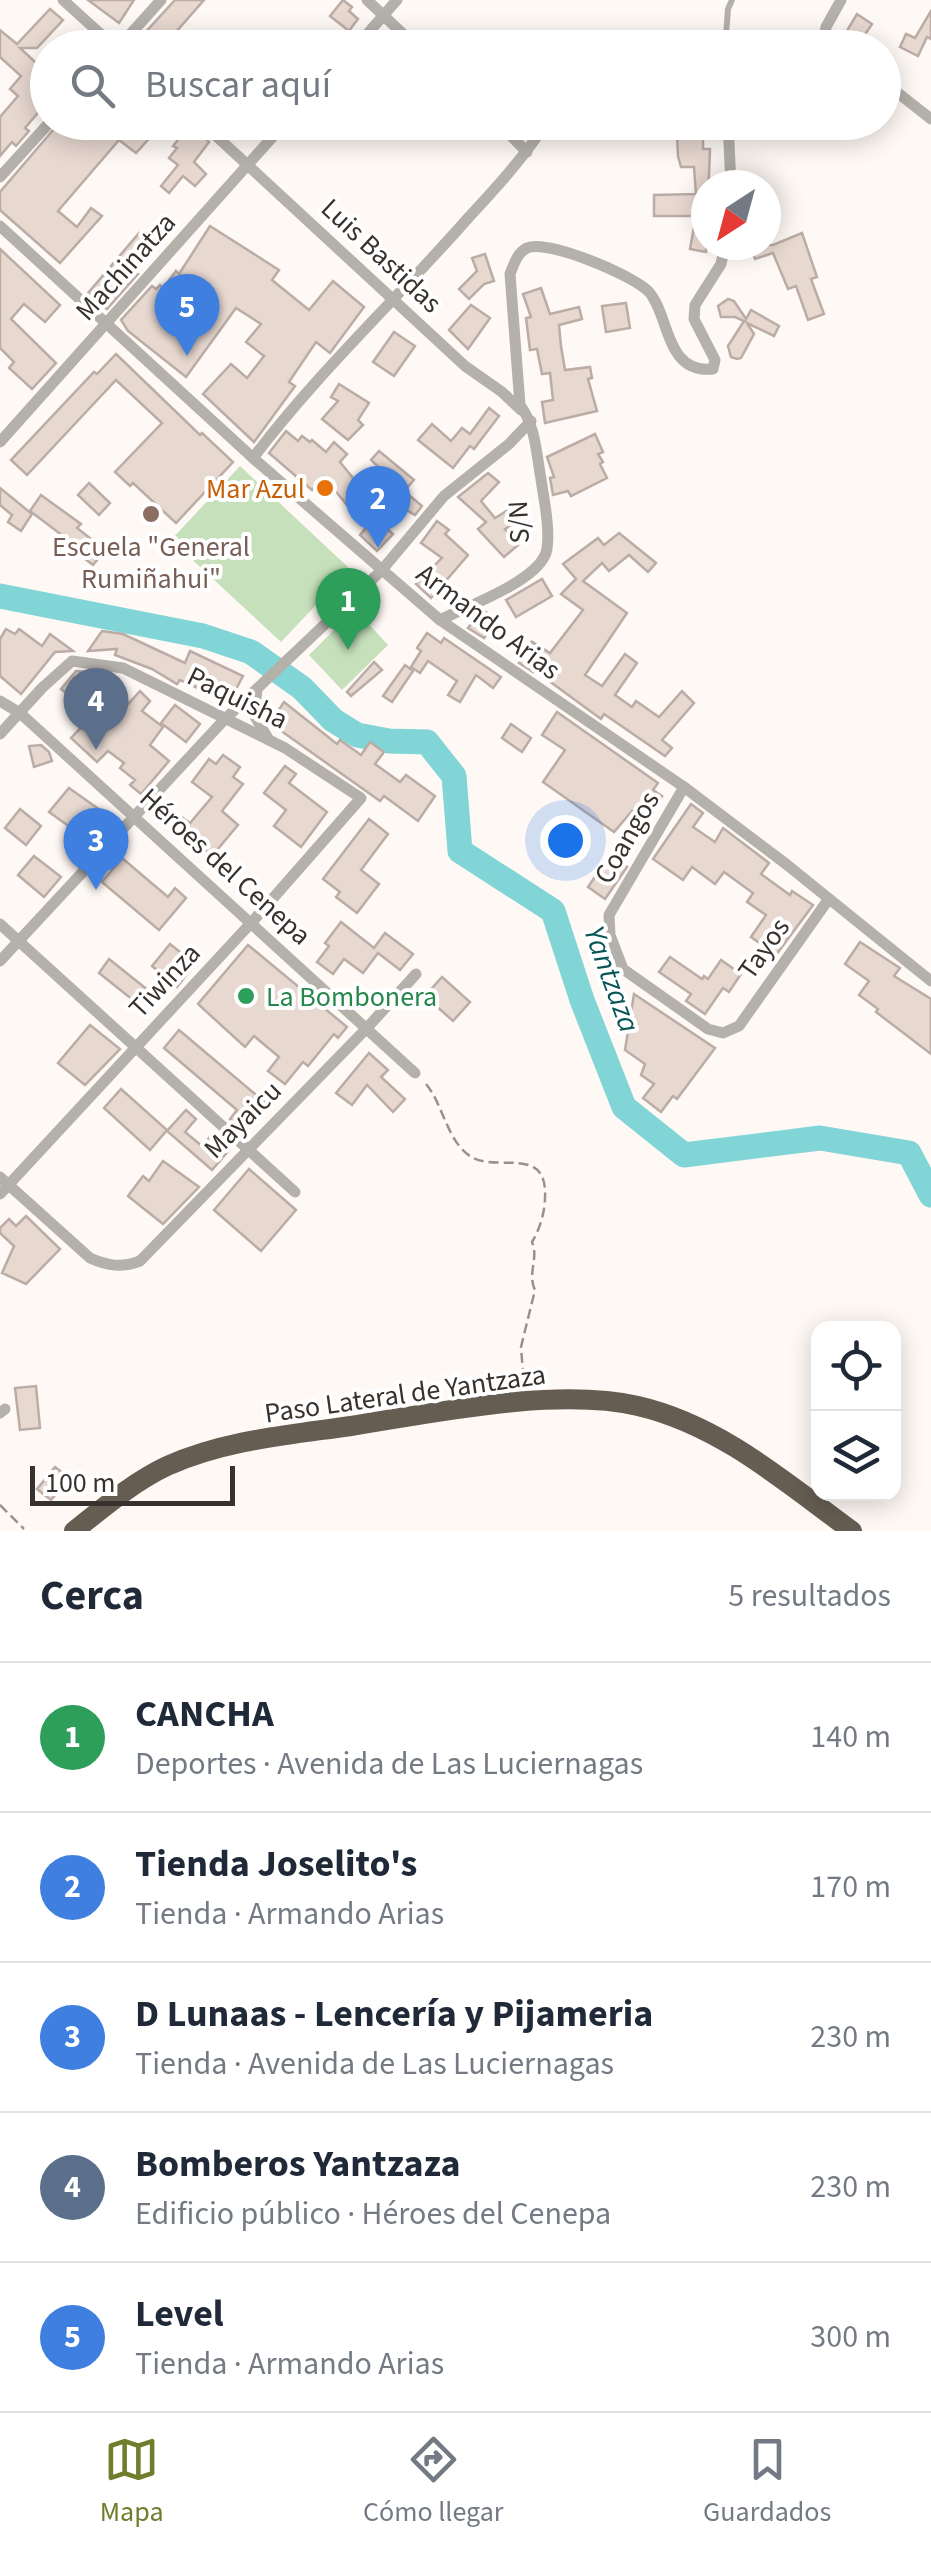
<!DOCTYPE html>
<html lang="es">
<meta charset="utf-8">
<style>
:root{--surface:#fff;--page:#f2f2f3;--text:#1f2937;--muted:#747a83;--line:#e0e1e3;--accent:#6f7e2c}
body{margin:0;font-family:"Source Sans 3",sans-serif;background:var(--page);color:var(--text)}
.controls{position:absolute;right:30px;bottom:30px;display:grid;overflow:hidden;border-radius:20px;box-shadow:0 5px 25px #0003}
.controls button{width:90px;height:90px;display:grid;place-items:center;padding:0;border:0;border-bottom:2px solid var(--line);background:var(--surface);color:var(--text);font:50px sans-serif}
.compass{position:absolute;left:691px;top:170px;width:90px;height:90px;border-radius:50%;background:var(--surface);box-shadow:0 5px 25px #0003;rotate:216deg}
.scale{position:absolute;left:30px;bottom:25px;width:205px;box-sizing:border-box;padding-left:10px;border:5px solid #37322e;border-top:0;font-size:28px;line-height:35px;white-space:nowrap;color:#37322e;-webkit-text-stroke:8px #fff;paint-order:stroke}
.you{position:absolute;left:565px;top:840px;width:35px;height:35px;margin:-25px;border:8px solid #fff;border-radius:50%;background:#1a73e8;box-shadow:0 0 0 15px #1a73e833}
.badge{display:grid;place-items:center;width:65px;height:65px;border-radius:50%;background:var(--accent);color:#fff;font-size:32px;font-weight:700}
.pin{position:absolute;translate:-50% -82px;filter:drop-shadow(0 2px 5px #0008)}
.pin::after{content:'';position:absolute;top:52px;width:35px;height:30px;background:inherit;clip-path:polygon(0 0,100% 0,50% 100%)}
.list{margin:0;padding:0;list-style:none}
h2{display:flex;justify-content:space-between;align-items:center;height:130px;margin:0;padding:0 40px;font-size:42px}
h2 small{font-size:32px;font-weight:400;color:var(--muted)}
.list li{display:grid;grid-template-columns:65px 1fr auto;gap:30px;align-items:center;box-sizing:border-box;height:150px;padding:0 40px;border-top:2px solid var(--line)}
.list b{display:block;font-size:38px;white-space:nowrap}
.list p{margin:0;font-size:32px;white-space:nowrap;color:var(--muted)}
.list em{font-size:32px;font-style:normal;color:var(--muted)}
.icon{flex:none;width:55px;height:55px;fill:none;stroke:currentColor;stroke-width:2;stroke-linecap:round;stroke-linejoin:round}
.map{position:relative;flex:none;width:931px;height:1531px;overflow:hidden}
.search{position:absolute;background:var(--surface);box-shadow:0 5px 25px #0003;left:30px;right:30px;top:30px;height:110px;display:flex;align-items:center;gap:25px;box-sizing:border-box;padding:0 35px;border-radius:55px;color:var(--muted);font-size:38px}
.sheet{height:880px;background:var(--surface)}
nav{display:flex;justify-content:space-around;align-items:center;box-sizing:border-box;height:140px;border-top:2px solid var(--line);background:var(--surface);font-size:28px;color:var(--muted)}
nav a{display:grid;justify-items:center;gap:5px}
nav .on{color:var(--accent)}
.map>svg:first-child{display:block}
.green{fill:#c5e0bb}
.lines{fill:none;stroke-linecap:round;stroke-linejoin:round}
.river{stroke:#82d5d7;stroke-width:25}
.building{fill:#e7d8d0;stroke:#bbaca5;stroke-width:2.5;fill-rule:evenodd}
.path{stroke:#98928e;stroke-width:2.5;stroke-dasharray:10 5;stroke-linecap:butt}
.lane{stroke:#b4b0aa;stroke-width:6}
.street{stroke:#b4b0aa;stroke-width:11}
.highway{stroke:#655d52;stroke-width:20}
.food-dot{fill:#e8710a;stroke:#fff;stroke-width:4}
.education-dot{fill:#8d6e63;stroke:#fff;stroke-width:4}
.leisure-dot{fill:#2e9e5b;stroke:#fff;stroke-width:4}
.labels{text-anchor:middle;stroke-width:8;stroke-linejoin:round;paint-order:stroke}
.street-label{font-size:28px;fill:#37322e;stroke:#fff}
.food-label{font-size:28px;fill:#c56008;stroke:#fff;text-anchor:end}
.education-label{font-size:28px;fill:#785e54;stroke:#fff}
.leisure-label{font-size:28px;fill:#27864d;stroke:#fff;text-anchor:start}
.water-label{font-size:30px;font-style:italic;fill:#0a5657;stroke:#fff}
</style>
<div class="map">
<svg width="931" height="1531" viewBox="0 0 931 1531">
<rect width="100%" height="100%" fill="#fff9f5"/>
<g class="green">
<polygon points="240,466 350,569 281,642 171,540"/>
<polygon points="355,609 388,645 342,690 309,655"/>
</g>
<g class="lines">
<polyline class="river" points="0,596 203,636 251,652 302,688 333,720 357,735 389,741 427,742 454,776 460,851 553,911 582,1000 624,1107 684,1155 820,1138 909,1153 931,1195"/>
</g>
<g class="building">
<polygon points="88,0 134,0 119,23"/>
<polygon points="175,0 204,0 176,32 192,48 131,48"/>
<polygon points="343,0 352,7 349,11 358,19 349,31 330,16"/>
<polygon points="50,9 63,20 37,48 20,48 48,74 48,101 25,128 29,131 16,146 12,142 0,156 0,117 18,96 10,89 21,76 0,57 0,30 17,44"/>
<polygon points="931,11 931,39 927,37 918,56 900,47 906,34 915,38"/>
<polygon points="857,14 872,24 856,48 842,39"/>
<polygon points="60,122 164,122 136,153 119,140 58,211 77,227 91,208 102,216 60,263 0,210 0,192"/>
<polygon points="192,122 209,142 194,162 206,174 195,186 183,176 169,193 161,186 178,165 169,158 177,148 173,146"/>
<polygon points="690,126 703,126 703,149 710,149 706,252 690,249 696,216 654,216 654,195 696,194 694,167 681,167 678,156 677,134 690,134"/>
<path d="M210,226l69,44 -7,10 37,30 24,-29 31,26 -34,46 -14,-11 -27,40 6,4 -41,56 -51,-48 28,-30 16,14 17,-22 -18,-14 15,-18 -25,-16 -50,69 -58,-46 -7,-11 31,-34 4,3 4,-4 3,3 13,-17 3,3zM192,302l19,15 -17,23 -20,-16z"/>
<polygon points="139,233 156,247 135,272 138,274 107,309 88,293"/>
<polygon points="802,233 817,277 811,279 824,314 808,320 796,286 788,289 773,253 755,259 750,245 773,245"/>
<polygon points="0,249 60,305 45,322 24,304 11,319 56,363 32,389 9,368 14,362 0,348"/>
<polygon points="485,254 494,281 484,284 469,299 459,289 477,271 472,258"/>
<polygon points="541,288 550,314 579,307 582,319 559,325 561,346 565,370 590,367 592,378 588,379 597,411 545,423 542,402 553,400 550,373 542,374 537,349 530,350 526,318 531,317 523,294"/>
<polygon points="728,299 734,301 746,319 751,310 779,326 774,336 747,323 754,334 741,358 737,359 731,357 728,346 744,321 735,317 721,317 718,306"/>
<polygon points="626,303 630,328 606,332 602,306"/>
<polygon points="471,305 490,318 468,349 449,330"/>
<polygon points="394,332 415,346 394,376 373,362"/>
<polygon points="116,354 200,435 202,433 233,462 176,523 133,483 130,486 115,472 162,423 116,380 27,475 11,460 94,372 97,374"/>
<polygon points="339,384 369,403 358,420 363,425 348,440 322,419 338,401 331,397"/>
<polygon points="489,408 499,416 474,449 470,446 453,468 418,440 432,424 451,441 462,428 470,434"/>
<polygon points="286,431 298,441 302,436 310,442 312,440 326,452 334,442 347,454 340,462 366,494 384,472 371,460 379,451 414,480 404,491 422,506 415,515 403,508 387,529 393,534 377,551 360,535 371,522 347,505 324,477 312,490 269,453"/>
<polygon points="595,434 603,452 598,454 603,462 600,464 607,478 571,496 568,491 553,495 550,478 554,477 547,457"/>
<polygon points="488,473 499,482 481,501 495,518 521,502 529,515 505,529 518,545 504,557 478,529 486,522 458,497"/>
<polygon points="89,483 110,503 99,515 78,495"/>
<polygon points="0,488 32,514 21,531 8,522 12,515 0,505"/>
<polygon points="41,495 81,524 77,528 105,550 93,565 68,546 71,542 30,511"/>
<polygon points="437,521 449,530 445,534 468,555 431,598 416,584 442,558 421,543"/>
<polygon points="619,533 656,563 648,572 629,555 609,571 602,563 583,581 627,613 585,675 602,686 625,654 637,663 615,695 632,707 636,701 659,717 682,691 694,703 662,740 672,748 665,756 604,714 601,719 534,670 533,672 519,663 528,652 530,654 536,649 531,641 550,653 583,610 561,594 576,579 563,564 598,538 604,545"/>
<polygon points="542,579 552,596 516,617 506,600"/>
<polygon points="483,610 497,620 484,638 468,628"/>
<polygon points="6,629 15,634 19,629 42,646 50,634 73,651 55,652 21,694 0,676 0,639"/>
<polygon points="102,631 123,634 185,663 190,651 243,676 229,702 180,680 177,684 152,669 115,655 117,649 88,651"/>
<polygon points="427,633 441,643 444,638 501,677 493,688 476,675 460,702 448,695 457,681 428,661 420,673 411,667 421,651 417,648"/>
<polygon points="374,662 382,670 351,696 347,692"/>
<polygon points="405,665 413,671 392,702 383,696"/>
<polygon points="76,671 92,673 100,679 97,683 110,694 106,700 121,712 140,691 150,701 142,711 163,727 150,745 169,761 141,794 130,785 135,780 120,768 124,763 108,751 97,762 71,738 88,720 69,707 74,699 61,689"/>
<polygon points="284,702 337,744 340,740 361,755 370,742 384,752 375,764 400,782 406,775 435,796 418,821 384,796 380,801 270,723"/>
<polygon points="175,705 200,724 186,742 161,723"/>
<polygon points="557,712 658,783 653,790 662,796 646,821 632,811 614,832 543,782 565,750 542,735"/>
<polygon points="511,724 531,738 522,752 502,738"/>
<polygon points="41,745 49,752 52,761 34,767 29,746"/>
<polygon points="223,755 240,767 233,777 243,784 222,811 238,825 212,856 199,845 196,849 174,830 183,818 190,823 212,797 192,782 209,759 216,764"/>
<polygon points="285,766 296,774 289,783 327,812 301,847 274,826 286,810 264,793"/>
<polygon points="69,788 110,817 91,842 49,812"/>
<polygon points="691,804 703,813 693,827 715,842 723,828 769,863 761,874 790,895 792,891 813,905 776,955 751,937 766,915 747,902 753,893 724,872 715,884 692,867 683,880 653,859"/>
<polygon points="20,809 41,826 26,845 5,828"/>
<polygon points="369,819 388,834 361,870 379,884 357,913 336,897 340,892 323,879"/>
<polygon points="610,855 627,867 605,899 588,887"/>
<polygon points="34,856 61,877 44,897 18,875"/>
<polygon points="122,858 168,897 175,888 186,898 159,930 102,882"/>
<polygon points="341,922 374,948 385,933 413,954 400,970 378,953 363,973 344,959 333,974 317,962 329,946 325,943"/>
<polygon points="860,942 900,968 894,976 931,999 931,1054 876,1012 878,1009 859,995 869,981 845,964"/>
<polygon points="170,944 195,964 177,987 152,966"/>
<polygon points="248,945 347,1027 338,1038 334,1034 308,1066 303,1062 285,1084 268,1071 279,1057 254,1036 245,1047 198,1004"/>
<polygon points="670,957 702,979 704,976 708,979 721,960 741,974 729,992 723,988 705,1014 686,1001 691,994 659,972"/>
<polygon points="109,959 149,991 138,1004 99,973"/>
<polygon points="442,977 470,1002 453,1021 425,996"/>
<polygon points="634,994 715,1048 677,1099 673,1096 661,1112 643,1098 654,1084 641,1075 645,1064 625,1050"/>
<polygon points="90,1025 120,1049 85,1085 58,1063"/>
<polygon points="179,1030 268,1105 245,1132 230,1119 237,1110 164,1048"/>
<polygon points="369,1053 388,1070 381,1077 405,1099 393,1112 367,1085 352,1105 336,1093"/>
<polygon points="121,1089 167,1130 150,1150 104,1108"/>
<polygon points="186,1110 196,1119 185,1132 202,1146 209,1138 213,1143 218,1138 230,1149 212,1170 167,1131"/>
<polygon points="163,1161 199,1187 163,1224 128,1196 143,1176 149,1181"/>
<polygon points="249,1169 296,1210 261,1251 214,1210"/>
<polygon points="26,1216 60,1249 26,1284 2,1273 14,1246 0,1233 0,1228 9,1219 16,1226"/>
<polygon points="36,1386 40,1428 20,1430 15,1388"/>
<polygon points="55,1467 69,1478 51,1500 37,1489"/>
</g>
<g class="lines">
<g class="path">
<path d="M426,1084c17,20 21,57 44,72 26,18 78,-13 75,42 0,14 -6,33 -13,44 7,16 -5,32 3,48l-14,57 3,39"/>
<polyline points="0,1505 24,1529"/>
</g>
<polyline class="lane" points="725,48 728,9 732,0"/>
<g class="street">
<polyline points="63,0 116,48"/>
<polyline points="367,0 418,48"/>
<polyline points="118,48 161,0"/>
<polyline points="355,48 397,0"/>
<polyline points="822,48 826,27 841,0"/>
<polyline points="884,82 931,119"/>
<polyline points="201,122 465,366 502,392 521,410"/>
<polyline points="497,122 527,152"/>
<polyline points="728,122 731,185"/>
<polyline points="0,177 50,122"/>
<polyline points="0,226 253,458 440,620 684,787 786,864 931,981"/>
<polyline points="0,442 286,122"/>
<path d="M253,458c65,-86 145,-160 216,-241 28,-30 55,-60 78,-95"/>
<path d="M440,620c27,-14 102,-40 107,-71 3,-23 -3,-48 -6,-70 -5,-27 -5,-52 -21,-74l-10,-131c4,-10 7,-21 17,-26 20,-9 106,27 122,44 21,24 16,82 64,77l2,-9 -21,-41 1,-14 26,-41 4,-19"/>
<polyline points="257,689 254,715 269,740"/>
<polyline points="0,701 20,713 415,1073"/>
<polyline points="0,734 42,688 72,661 123,668 285,748 361,798 252,922 0,1194"/>
<polyline points="684,787 609,915 610,935 623,969 708,1029 723,1033 739,1026 828,900"/>
<polyline points="0,924 295,1192"/>
<polyline points="0,961 224,720 381,571 444,496 509,444 531,421"/>
<path d="M0,1177l90,81c18,8 32,10 50,3l226,-232 50,-55"/>
<polyline points="0,1413 5,1409"/>
</g>
<path class="highway" d="M74,1531c29,-23 59,-49 93,-65 58,-26 122,-31 184,-40 83,-13 205,-39 287,-20 82,19 147,76 214,125"/>
</g>
<circle class="food-dot" cx="325" cy="488" r="10"/>
<circle class="education-dot" cx="151" cy="514" r="10"/>
<circle class="leisure-dot" cx="246" cy="996" r="10"/>
<g class="labels">
<g class="street-label">
<text transform="translate(382 255) rotate(43)" y="10">Luis Bastidas</text>
<text transform="translate(125 266) rotate(-48)" y="10">Machinatza</text>
<text transform="translate(518 522) rotate(-93)" y="10">S/N</text>
<text transform="translate(489 621) rotate(37)" y="10">Armando Arias</text>
<text transform="translate(238 697) rotate(26)" y="10">Paquisha</text>
<text transform="translate(626 837) rotate(-60)" y="10">Coangos</text>
<text transform="translate(226 866) rotate(42)" y="10">Héroes del Cenepa</text>
<text transform="translate(763 948) rotate(-55)" y="10">Tayos</text>
<text transform="translate(164 980) rotate(-47)" y="10">Tiwinza</text>
<text transform="translate(242 1119) rotate(-45)" y="10">Mayaicu</text>
<text transform="translate(405 1393) rotate(-8)" y="10">Paso Lateral de Yantzaza</text>
</g>
<g class="food-label">
<text x="305" y="498">Mar Azul</text>
</g>
<g class="education-label">
<text x="151" y="556">Escuela "General<tspan x="151" dy="32">Rumiñahui"</tspan></text>
</g>
<g class="leisure-label">
<text x="266" y="1006">La Bombonera</text>
</g>
<g class="water-label">
<text transform="translate(612 979) rotate(70)" y="10">Yantzaza</text>
</g>
</g>
</svg>
<div class="controls">
<button><svg class="icon" aria-label="locate" viewBox="0 0 24 24"><circle cx="12" cy="12" r="6"/><path d="M12 2v4M12 18v4M2 12h4M18 12h4"/></svg></button>
<button><svg class="icon" aria-label="layers" viewBox="0 0 24 24"><path d="M12 4l9 5-9 5-9-5zM3 14l9 5 9-5"/></svg></button>
</div>
<svg class="compass" viewBox="-18 -18 36 36"><path d="M0-13l5 13h-10z" fill="#e53935"/><path d="M0 13l5-13h-10z" fill="#747a83"/></svg>
<div class="scale">100 m</div>
<div class="you"></div>
<div class="pin badge" style="left:348px;top:650px;background:#2e9e5b">1</div>
<div class="pin badge" style="left:378px;top:548px;background:#3f7fe0">2</div>
<div class="pin badge" style="left:96px;top:890px;background:#3f7fe0">3</div>
<div class="pin badge" style="left:96px;top:750px;background:#5c6f8a">4</div>
<div class="pin badge" style="left:187px;top:356px;background:#3f7fe0">5</div>
<div class="search"><svg class="icon" aria-label="search" viewBox="0 0 24 24"><circle cx="10" cy="10" r="6"/><path d="M15 15l6 6"/></svg>Buscar aquí</div>
</div>
<section class="sheet">
<h2>Cerca<small>5 resultados</small></h2>
<ul class="list">
<li><span class="badge" style="background:#2e9e5b">1</span><div><b>CANCHA</b><p>Deportes · Avenida de Las Luciernagas</p></div><em>140 m</em></li>
<li><span class="badge" style="background:#3f7fe0">2</span><div><b>Tienda Joselito's</b><p>Tienda · Armando Arias</p></div><em>170 m</em></li>
<li><span class="badge" style="background:#3f7fe0">3</span><div><b>D Lunaas - Lencería y Pijameria</b><p>Tienda · Avenida de Las Luciernagas</p></div><em>230 m</em></li>
<li><span class="badge" style="background:#5c6f8a">4</span><div><b>Bomberos Yantzaza</b><p>Edificio público · Héroes del Cenepa</p></div><em>230 m</em></li>
<li><span class="badge" style="background:#3f7fe0">5</span><div><b>Level</b><p>Tienda · Armando Arias</p></div><em>300 m</em></li>
</ul>
</section>
<nav>
<a class="on"><svg class="icon" aria-label="map" viewBox="0 0 24 24"><path d="M3 6l6-2 6 2 6-2v14l-6 2-6-2-6 2zM9 4v14M15 6v14"/></svg>Mapa</a>
<a><svg class="icon" aria-label="directions" viewBox="0 0 24 24"><path d="M12 3l9 9-9 9-9-9zM9 14v-3h6M13 9l2 2-2 2"/></svg>Cómo llegar</a>
<a><svg class="icon" aria-label="saved" viewBox="0 0 24 24"><path d="M7 4h10v16l-5-4-5 4z"/></svg>Guardados</a>
</nav>
